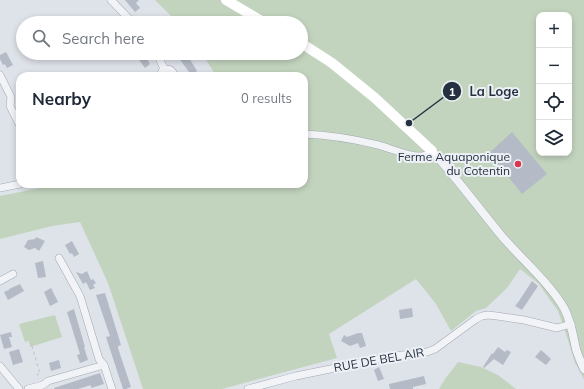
<!DOCTYPE html>
<meta charset="utf-8">
<style>
:root{--surface:#fff;--page:#f6f6f7;--text:#1f2937;--muted:#747a83;--line:#e0e1e3}
body{margin:0;font-family:Mulish,sans-serif;background:var(--page);color:var(--text)}
.controls{position:absolute;right:12px;top:12px;display:grid;overflow:hidden;border-radius:8px;box-shadow:0 2px 6px #0003}
.controls button{width:36px;height:36px;display:grid;place-items:center;padding:0;border:0;border-bottom:1px solid var(--line);background:var(--surface);color:var(--text);font:20px sans-serif}
.list{margin:0;padding:0;list-style:none}
h2{display:flex;justify-content:space-between;align-items:center;height:52px;margin:0;padding:0 16px;font-size:17px}
h2 small{font-size:13px;font-weight:400;color:var(--muted)}
.icon{flex:none;width:22px;height:22px;fill:none;stroke:currentColor;stroke-width:2;stroke-linecap:round;stroke-linejoin:round}
.map{position:relative;flex:none;width:584px;height:389px;overflow:hidden}
.search{position:absolute;background:var(--surface);box-shadow:0 2px 6px #0003;left:16px;top:16px;width:292px;height:44px;display:flex;align-items:center;gap:10px;box-sizing:border-box;padding:0 14px;border-radius:22px;color:var(--muted);font-size:15px}
.panel{position:absolute;background:var(--surface);box-shadow:0 2px 6px #0003;left:16px;top:72px;width:292px;height:116px;border-radius:12px}
.map>svg:first-child{display:block}
.green{fill:#c3d4be;fill-rule:evenodd}
.building{fill:#b4bbc6}
.lines{fill:none;stroke-linecap:round;stroke-linejoin:round}
.minor-casing{stroke:#a3a9b3;stroke-width:8}
.tertiary-casing{stroke:#a3a9b3;stroke-width:9}
.path{stroke:#bcc0c8;stroke-width:1;stroke-dasharray:3 3;stroke-linecap:butt}
.minor{stroke:#f1f3f7;stroke-width:7}
.tertiary{stroke:#f1f3f7;stroke-width:8}
.secondary{stroke:#fff;stroke-width:10}
.poi-dot{fill:#db354f;stroke:#edf1f6;stroke-width:1.5}
.labels{text-anchor:middle;stroke-width:4;stroke-linejoin:round;paint-order:stroke}
.poi-label{font-size:12px;fill:#253041;stroke:#edf1f6;text-anchor:end}
.street-label{font-size:12px;fill:#253041;stroke:#edf1f6}
.leader{fill:none;stroke:#253041;stroke-width:1.5}
.callout-dot{fill:#253041;stroke:#edf1f6;stroke-width:1.5}
.mark-label{font-size:12px;text-anchor:middle;font-weight:bold;fill:#fff}
.callout-label{font-size:13px;text-anchor:middle;font-weight:bold;fill:#253041;stroke:#edf1f6;stroke-width:4;stroke-linejoin:round;paint-order:stroke}
</style>
<div class="map">
<svg width="584" height="389" viewBox="0 0 584 389">
<rect width="100%" height="100%" fill="#dee2e9"/>
<g class="green">
<path d="M155,0h429v379l-9,-16 -9,-29 -8,-23 -8,-11 -11,-16 -19,-15 -13,19 -21,20 -10,3 -25,20 -15,-27 -20,-25 -87,55 8,24 -115,31h-79l-35,-106 -28,-61 -28,4 -52,13v-43l60,-12h244v-108h-88l-14,-23h99v-30h-123zM539,15h30v138h-30z"/>
<polygon points="55,315 62,337 30,347 29,341 25,342 19,324"/>
<polygon points="458,362 481,367 498,375 516,389 439,389 445,379"/>
</g>
<g class="building">
<polygon points="125,0 139,0 136,3 140,8 135,12"/>
<polygon points="6,52 13,65 7,68 5,64 3,65 0,59 0,55"/>
<polygon points="134,53 144,53 148,58 147,59 150,64 145,68"/>
<polygon points="175,53 186,53 197,71 196,71 199,76 192,76"/>
<polygon points="512,132 547,174 522,194 489,153"/>
<polygon points="36,237 45,241 39,251 35,248 29,250 24,247 28,240 35,239"/>
<polygon points="72,241 79,254 74,257 72,253 70,254 65,245"/>
<polygon points="43,261 46,277 38,278 35,263"/>
<polygon points="87,271 91,280 93,279 96,283 93,285 95,288 90,290 86,282 83,284 76,272 82,274"/>
<polygon points="532,281 538,286 522,310 515,306 519,301"/>
<polygon points="20,284 24,291 8,300 4,292 9,290 9,289"/>
<polygon points="51,288 58,302 50,306 44,292"/>
<polygon points="105,293 121,345 118,346 118,348 131,387 126,389 123,389 106,337 110,336 96,295"/>
<polygon points="412,308 413,317 400,319 399,310"/>
<polygon points="74,309 85,347 84,347 88,360 80,363 77,355 80,354 67,312"/>
<polygon points="11,332 12,337 9,337 12,347 4,349 0,335"/>
<polygon points="358,333 362,333 366,346 360,348 358,343 350,346 341,341 344,335 347,337"/>
<polygon points="498,347 505,352 507,350 511,352 503,365 494,359 484,368 483,367 492,353 493,354"/>
<polygon points="19,349 23,362 13,365 9,352"/>
<polygon points="541,350 551,359 546,365 535,357"/>
<polygon points="59,360 61,368 51,371 49,363"/>
<polygon points="379,367 384,379 378,381 374,370"/>
<polygon points="100,373 104,384 91,388 91,385 78,389 54,389 54,388"/>
<polygon points="424,376 426,384 413,387 413,389 390,389 389,384"/>
</g>
<g class="lines">
<g class="minor-casing">
<g id="minor">
<polyline points="111,0 133,23"/>
<polyline points="157,53 164,69"/>
<polyline points="0,75 11,97 10,106 20,126"/>
<path d="M160,76l2,-5 5,-2c4,0 7,3 7,7"/>
<path d="M304,134c25,1 50,5 74,11 12,3 31,12 43,11 5,0 7,-2 11,-5"/>
<polyline points="0,188 20,184"/>
<polyline points="59,258 80,296 99,359 104,365 112,389"/>
<polyline points="0,281 13,274"/>
<polyline points="0,366 19,389"/>
<polyline points="28,389 43,385 48,381 104,365"/>
<polyline points="248,389 296,376 394,356 427,352 435,349 476,319 482,316 488,315 497,316 524,320 557,328 571,324"/>
</g>
</g>
<g class="tertiary-casing">
<path id="tertiary" d="M432,151c24,26 45,55 68,83 20,24 48,47 64,74 7,13 9,27 12,41 2,7 5,13 8,20"/>
</g>
<polyline class="path" points="32,346 40,374 38,374 37,376 38,379"/>
<use href="#minor" class="minor"/>
<use href="#tertiary" class="tertiary"/>
<g class="secondary">
<polyline points="226,0 265,23"/>
<polyline points="301,43 332,63 375,98 432,151"/>
</g>
</g>
<circle class="poi-dot" cx="518" cy="164" r="4"/>
<g class="labels">
<g class="poi-label">
<text x="510" y="161">Ferme Aquaponique<tspan x="510" dy="14">du Cotentin</tspan></text>
</g>
<g class="street-label">
<text transform="translate(379 360) rotate(-10)" y="4">RUE DE BEL AIR</text>
</g>
</g>
<path class="leader" d="M409 123L452 91"/>
<g class="callout-dot">
<circle cx="409" cy="123" r="4"/>
<circle cx="452" cy="91" r="10"/>
</g>
<g class="mark-label">
<text x="452" y="96">1</text>
</g>
<g class="callout-label">
<text x="494" y="96">La Loge</text>
</g>
</svg>
<div class="controls">
<button>+</button>
<button>−</button>
<button><svg class="icon" aria-label="locate" viewBox="0 0 24 24"><circle cx="12" cy="12" r="6"/><path d="M12 2v4M12 18v4M2 12h4M18 12h4"/></svg></button>
<button><svg class="icon" aria-label="layers" viewBox="0 0 24 24"><path d="M12 4l9 5-9 5-9-5zM3 14l9 5 9-5"/></svg></button>
</div>
<div class="search"><svg class="icon" aria-label="search" viewBox="0 0 24 24"><circle cx="10" cy="10" r="6"/><path d="M15 15l6 6"/></svg>Search here</div>
<section class="panel">
<h2>Nearby<small>0 results</small></h2>
<ul class="list">
</ul>
</section>
</div>
